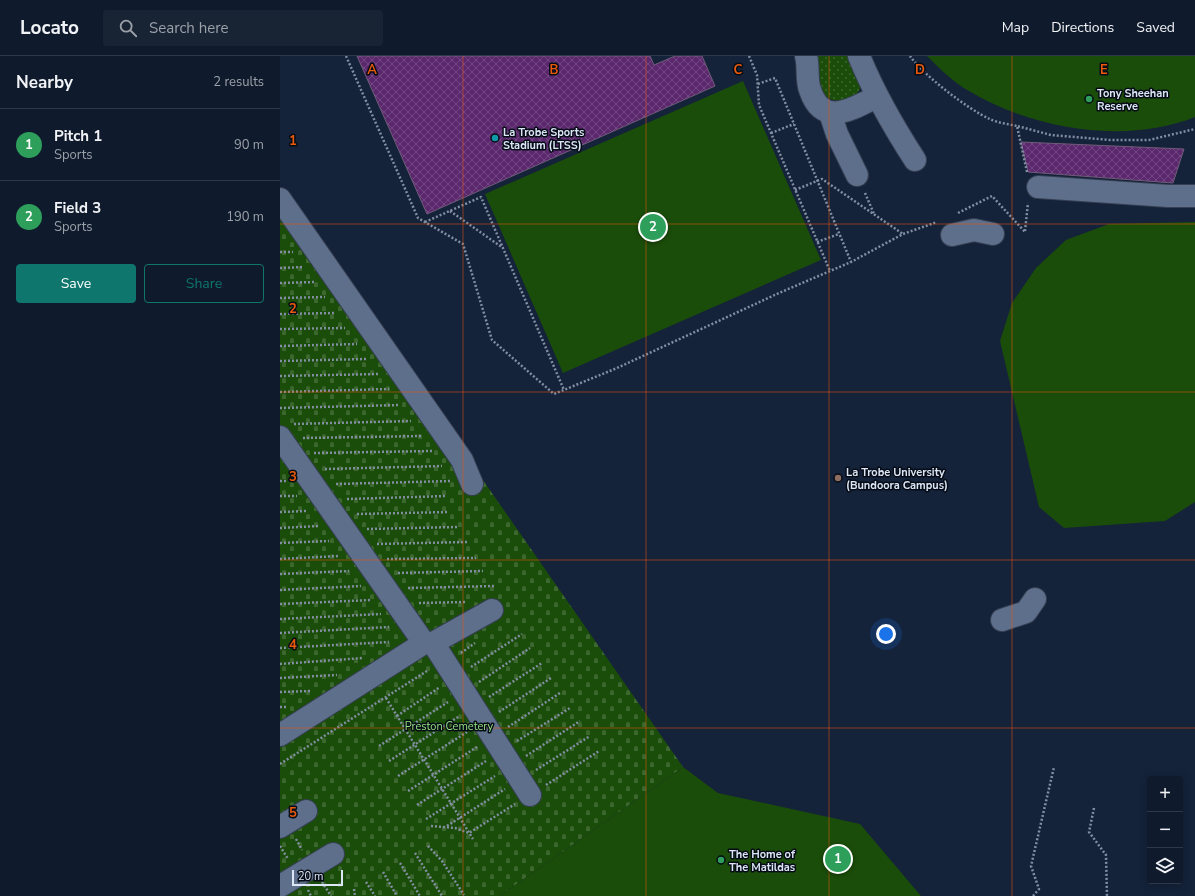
<!DOCTYPE html>
<meta charset="utf-8">
<style>
:root{--surface:#0f1a2c;--page:#182334;--text:#f1f3f6;--muted:#9ba1a9;--line:#2f3848;--accent:#0f766e}
body{margin:0;font-family:"Nunito Sans",sans-serif;background:var(--page);color:var(--text)}
.controls{position:absolute;right:12px;bottom:12px;display:grid;overflow:hidden;border-radius:4px;box-shadow:0 2px 10px #0003}
.controls button{width:36px;height:36px;display:grid;place-items:center;padding:0;border:0;border-bottom:1px solid var(--line);background:var(--surface);color:var(--text);font:20px sans-serif}
.scale{position:absolute;left:12px;bottom:10px;width:51px;box-sizing:border-box;padding-left:4px;border:2px solid #dce6f6;border-top:0;font-size:11px;line-height:14px;white-space:nowrap;color:#dce6f6;-webkit-text-stroke:3px #060c16;paint-order:stroke}
.you{position:absolute;left:606px;top:578px;width:14px;height:14px;margin:-10px;border:3px solid #fff;border-radius:50%;background:#1a73e8;box-shadow:0 0 0 6px #1a73e833}
.badge{display:grid;place-items:center;width:26px;height:26px;border-radius:50%;background:var(--accent);color:#fff;font-size:13px;font-weight:700}
.pin{position:absolute;translate:-50% -50%;border:2px solid #fff;box-shadow:0 1px 4px #0006}
.list{margin:0;padding:0;list-style:none}
h2{display:flex;justify-content:space-between;align-items:center;height:52px;margin:0;padding:0 16px;font-size:17px}
h2 small{font-size:13px;font-weight:400;color:var(--muted)}
.list li{display:grid;grid-template-columns:26px 1fr auto;gap:12px;align-items:center;box-sizing:border-box;height:72px;padding:0 16px;border-top:1px solid var(--line)}
.list b{display:block;font-size:15px;white-space:nowrap}
.list p{margin:0;font-size:13px;white-space:nowrap;color:var(--muted)}
.list em{font-size:13px;font-style:normal;color:var(--muted)}
.actions{display:flex;gap:8px;padding:12px 16px}
.actions a{flex:1;padding:9px 0;border:1px solid var(--accent);border-radius:4px;text-align:center;font-size:14px;color:var(--accent)}
.actions .main{background:var(--accent);color:#fff}
.icon{flex:none;width:22px;height:22px;fill:none;stroke:currentColor;stroke-width:2;stroke-linecap:round;stroke-linejoin:round}
.map{position:relative;flex:none;width:915px;height:840px;overflow:hidden}
header{display:flex;align-items:center;gap:24px;box-sizing:border-box;height:56px;padding:0 20px;background:var(--surface);border-bottom:1px solid var(--line)}
header strong{font-size:19px}
nav{display:flex;gap:22px;margin-inline-start:auto;font-size:14px}
.search{width:280px;height:36px;background:var(--page);display:flex;align-items:center;gap:10px;box-sizing:border-box;padding:0 14px;border-radius:4px;color:var(--muted);font-size:15px}
main{display:flex}
aside{flex:1;background:var(--surface)}
.map>svg:first-child{display:block}
.grass{fill:url(#grass-dots)}
.cemetery{fill:url(#cemetery-stones)}
.pitch{fill:#1b4d0a}
.building{fill:url(#building-cross-hatch);stroke:#705c78}
.lines{fill:none;stroke-linecap:round;stroke-linejoin:round}
.minor-casing{stroke:#363f53;stroke-width:24}
.path{stroke:#828ea1;stroke-width:2.5;stroke-dasharray:2 2;stroke-linecap:butt}
.minor{stroke:#5e6f8b;stroke-width:22}
.grid{fill:none;stroke:#e8590c;stroke-width:1;stroke-opacity:0.55}
.leisure-dot{fill:#2e9e5b;stroke:#060c16;stroke-width:1.5}
.culture-dot{fill:#0f9aa8;stroke:#060c16;stroke-width:1.5}
.education-dot{fill:#8d6e63;stroke:#060c16;stroke-width:1.5}
.labels{text-anchor:middle;stroke-width:3;stroke-linejoin:round;paint-order:stroke}
.poi-label{font-size:11px;font-weight:bold;fill:#dce6f6;stroke:#060c16;text-anchor:start}
.park-label{font-size:11px;fill:#94e381;stroke:#060c16}
.grid-label{font-size:13px;text-anchor:middle;font-weight:bold;fill:#e8590c;stroke:#060c16;stroke-width:3;stroke-linejoin:round;paint-order:stroke}
</style>
<header>
<strong>Locato</strong>
<div class="search"><svg class="icon" aria-label="search" viewBox="0 0 24 24"><circle cx="10" cy="10" r="6"/><path d="M15 15l6 6"/></svg>Search here</div>
<nav><a>Map</a><a>Directions</a><a>Saved</a></nav>
</header>
<main>
<aside>
<h2>Nearby<small>2 results</small></h2>
<ul class="list">
<li><span class="badge" style="background:#2e9e5b">1</span><div><b>Pitch 1</b><p>Sports</p></div><em>90 m</em></li>
<li><span class="badge" style="background:#2e9e5b">2</span><div><b>Field 3</b><p>Sports</p></div><em>190 m</em></li>
</ul>
<div class="actions"><a class="main">Save</a><a>Share</a></div>
</aside>
<div class="map">
<svg width="915" height="840" viewBox="0 0 915 840">
<defs>
<pattern id="grass-dots" width="8" height="8" patternUnits="userSpaceOnUse"><rect width="8" height="8" fill="#1b4d0a"/><path d="M2 2h.1M6 6h.1" fill="none" stroke="#3c672e" stroke-width="1.8" stroke-linecap="round"/></pattern>
<pattern id="cemetery-stones" width="16" height="16" patternUnits="userSpaceOnUse"><rect width="16" height="16" fill="#1b4d0a"/><path d="M2 7V4a2 2 0 0 1 4 0v3zM10 15v-3a2 2 0 0 1 4 0v3z" fill="#3c672e"/></pattern>
<pattern id="building-cross-hatch" width="8" height="8" patternUnits="userSpaceOnUse"><rect width="8" height="8" fill="#5b286e"/><path d="M0 0l8 8M0 8l8-8" fill="none" stroke="#724783"/></pattern>
</defs>
<rect width="100%" height="100%" fill="#14223a"/>
<path class="grass" d="M530,0h40l11,30c-6,20 -35,20 -43,0 -4,-9 -5,-20 -8,-30z"/>
<polygon class="cemetery" points="0,133 403,711 220,840 0,840"/>
<g class="pitch">
<path d="M647,0h268v61c-70,28 -163,12 -226,-26 -15,-8 -30,-23 -42,-35z"/>
<polygon points="463,25 541,204 283,317 205,138"/>
<polygon points="915,166 915,446 885,465 784,472 759,451 720,285 732,247 756,212 786,184 829,168"/>
<polygon points="403,711 438,737 580,768 641,840 220,840"/>
</g>
<g class="building">
<polygon points="77,0 370,0 374,9 395,0 422,0 435,30 147,158"/>
<polygon points="741,86 904,93 893,127 748,116"/>
</g>
<g class="lines">
<g class="minor-casing">
<g id="minor">
<path d="M526,0c3,11 0,23 4,34 13,38 42,19 66,7"/>
<path d="M579,0c15,37 34,70 56,104"/>
<polyline points="550,57 557,78 577,119"/>
<polyline points="758,131 888,140 915,140"/>
<polyline points="0,143 182,404 192,428"/>
<polyline points="672,179 694,174 713,178"/>
<polyline points="0,381 144,587"/>
<polyline points="722,564 746,556 755,543"/>
<polyline points="153,587 250,739"/>
<polyline points="0,679 144,587 153,587 212,554"/>
<polyline points="0,771 26,755"/>
<polyline points="0,830 53,798"/>
</g>
</g>
<g class="path">
<polyline points="66,0 138,162 183,188 212,284 274,338 337,312 499,237 571,206 623,178 657,166"/>
<polyline points="469,0 477,19 479,49 550,215"/>
<path d="M630,0c13,19 59,54 80,63 8,4 18,5 27,7"/>
<polyline points="478,28 495,22 571,206"/>
<polyline points="491,77 514,68"/>
<polyline points="747,116 737,70 771,79 830,84 869,84 915,73"/>
<polyline points="515,134 542,123 623,178"/>
<polyline points="585,137 594,158"/>
<polyline points="170,155 223,192"/>
<polyline points="678,157 712,140 745,176"/>
<polyline points="145,166 201,141 284,334"/>
<polyline points="745,175 748,147"/>
<polyline points="537,186 559,178"/>
<polyline points="0,196 13,196"/>
<polyline points="0,212 23,211"/>
<polyline points="0,227 35,226"/>
<polyline points="0,242 45,241"/>
<polyline points="0,258 55,257"/>
<polyline points="0,273 65,272"/>
<polyline points="0,290 77,288"/>
<polyline points="0,305 87,303"/>
<polyline points="0,320 99,318"/>
<polyline points="0,336 109,333"/>
<polyline points="0,352 119,349"/>
<polyline points="14,368 131,365"/>
<polyline points="23,382 142,380"/>
<polyline points="34,397 153,395"/>
<polyline points="45,413 162,410"/>
<polyline points="0,425 7,425"/>
<polyline points="56,428 171,425"/>
<polyline points="0,440 17,440"/>
<polyline points="67,443 166,440"/>
<polyline points="0,456 27,455"/>
<polyline points="77,458 169,456"/>
<polyline points="0,472 39,470"/>
<polyline points="87,473 178,471"/>
<polyline points="0,487 49,485"/>
<polyline points="97,488 187,486"/>
<polyline points="0,503 59,500"/>
<polyline points="107,503 196,502"/>
<polyline points="118,517 203,515"/>
<polyline points="0,518 69,515"/>
<polyline points="128,532 215,530"/>
<polyline points="0,534 81,530"/>
<polyline points="139,547 186,546"/>
<polyline points="0,548 91,544"/>
<polyline points="0,563 101,558"/>
<polyline points="0,577 109,571"/>
<polyline points="0,592 109,586"/>
<polyline points="181,597 195,587"/>
<polyline points="0,608 83,602"/>
<polyline points="191,611 242,578"/>
<polyline points="0,622 57,619"/>
<polyline points="199,626 250,592"/>
<polyline points="0,636 31,635"/>
<polyline points="209,641 262,607"/>
<polyline points="106,642 193,783"/>
<polyline points="0,651 7,651"/>
<polyline points="219,656 271,622"/>
<polyline points="117,660 160,631"/>
<polyline points="228,671 280,637"/>
<polyline points="237,685 290,652"/>
<polyline points="99,690 168,646"/>
<polyline points="246,700 300,665"/>
<polyline points="109,705 178,661"/>
<polyline points="0,708 147,615"/>
<polyline points="256,714 310,680"/>
<polyline points="118,720 187,676"/>
<polyline points="266,729 319,695"/>
<polyline points="128,735 197,691"/>
<polyline points="137,749 206,705"/>
<polyline points="814,752 809,776 826,799 827,840"/>
<polyline points="146,763 215,720"/>
<polyline points="151,770 175,772 189,777 235,748"/>
<polyline points="167,770 225,733"/>
<polyline points="16,783 22,794"/>
<polyline points="0,790 8,803"/>
<polyline points="148,790 162,805 184,839"/>
<polyline points="135,797 162,840"/>
<polyline points="120,807 140,840"/>
<polyline points="103,816 117,840"/>
<polyline points="42,826 51,840"/>
<polyline points="86,826 95,840"/>
<polyline points="74,833 75,840"/>
<polyline points="28,834 31,840"/>
<polyline points="753,840 759,833 751,810 774,711"/>
</g>
<use href="#minor" class="minor"/>
</g>
<path class="grid" d="M183,0v840M366,0v840M549,0v840M732,0v840M0,168h915M0,336h915M0,504h915M0,672h915"/>
<g class="leisure-dot">
<circle cx="809" cy="43" r="4"/>
<circle cx="441" cy="804" r="4"/>
</g>
<circle class="culture-dot" cx="215" cy="82" r="4"/>
<circle class="education-dot" cx="558" cy="422" r="4"/>
<g class="labels">
<g class="poi-label">
<text x="817" y="41">Tony Sheehan<tspan x="817" dy="13">Reserve</tspan></text>
<text x="223" y="80">La Trobe Sports<tspan x="223" dy="13">Stadium (LTSS)</tspan></text>
<text x="566" y="420">La Trobe University<tspan x="566" dy="13">(Bundoora Campus)</tspan></text>
<text x="449" y="802">The Home of<tspan x="449" dy="13">The Matildas</tspan></text>
</g>
<g class="park-label">
<text x="169" y="674">Preston Cemetery</text>
</g>
</g>
<g class="grid-label">
<text x="92" y="18">A</text>
<text x="274" y="18">B</text>
<text x="458" y="18">C</text>
<text x="640" y="18">D</text>
<text x="824" y="18">E</text>
<text x="13" y="89">1</text>
<text x="13" y="257">2</text>
<text x="13" y="425">3</text>
<text x="13" y="593">4</text>
<text x="13" y="761">5</text>
</g>
</svg>
<div class="controls">
<button>+</button>
<button>−</button>
<button><svg class="icon" aria-label="layers" viewBox="0 0 24 24"><path d="M12 4l9 5-9 5-9-5zM3 14l9 5 9-5"/></svg></button>
</div>
<div class="scale">20 m</div>
<div class="you"></div>
<div class="pin badge" style="left:558px;top:803px;background:#2e9e5b">1</div>
<div class="pin badge" style="left:373px;top:171px;background:#2e9e5b">2</div>
</div>
</main>
